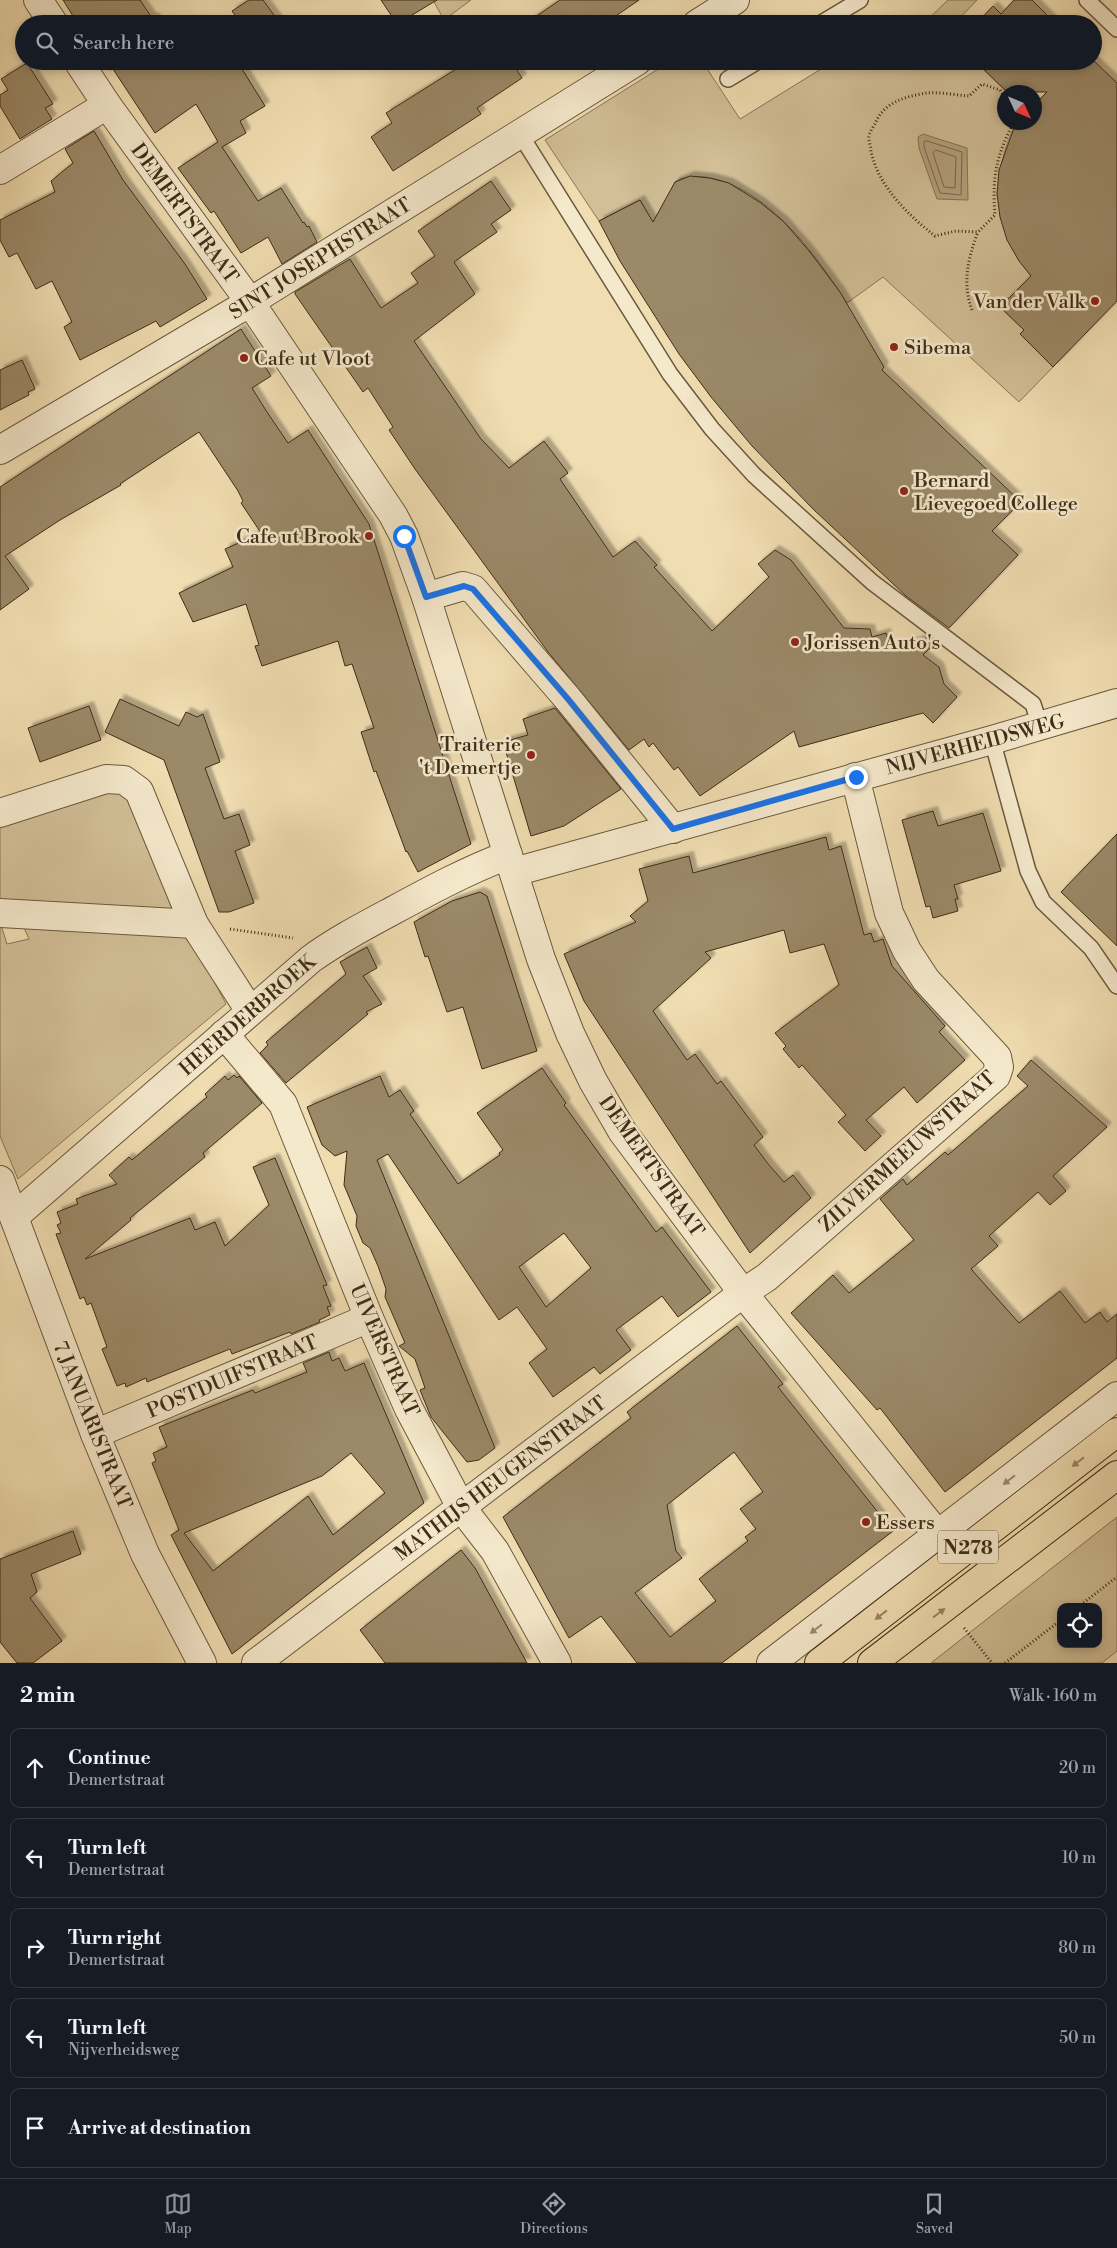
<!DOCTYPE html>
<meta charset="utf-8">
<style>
:root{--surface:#171b24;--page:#242831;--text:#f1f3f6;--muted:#9ea1a6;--line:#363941;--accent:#8c9099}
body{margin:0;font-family:"Libre Bodoni",serif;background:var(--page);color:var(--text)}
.controls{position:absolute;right:15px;bottom:15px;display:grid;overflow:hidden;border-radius:10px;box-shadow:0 2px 8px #0003}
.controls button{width:45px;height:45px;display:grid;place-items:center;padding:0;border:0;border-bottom:1px solid var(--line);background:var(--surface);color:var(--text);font:25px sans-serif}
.compass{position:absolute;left:997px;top:85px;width:45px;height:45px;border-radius:50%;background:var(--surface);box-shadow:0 2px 8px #0003;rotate:134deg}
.stop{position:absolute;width:15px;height:15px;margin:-11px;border:4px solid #1a73e8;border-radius:50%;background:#fff}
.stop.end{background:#1a73e8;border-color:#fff;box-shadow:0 1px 5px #0008}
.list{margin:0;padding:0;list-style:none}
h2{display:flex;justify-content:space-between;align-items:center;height:65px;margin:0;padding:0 20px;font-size:21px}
h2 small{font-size:16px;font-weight:400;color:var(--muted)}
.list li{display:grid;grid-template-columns:32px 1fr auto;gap:15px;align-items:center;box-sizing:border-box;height:80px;margin:0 10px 10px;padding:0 10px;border:1px solid var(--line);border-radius:10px}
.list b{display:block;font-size:19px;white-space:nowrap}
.list p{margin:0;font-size:16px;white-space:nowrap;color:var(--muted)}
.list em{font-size:16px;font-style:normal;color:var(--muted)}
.icon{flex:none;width:28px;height:28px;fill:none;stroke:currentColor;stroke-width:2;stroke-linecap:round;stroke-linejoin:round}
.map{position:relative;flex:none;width:1117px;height:1663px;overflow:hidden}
.search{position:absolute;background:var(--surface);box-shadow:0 2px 8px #0003;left:15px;right:15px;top:15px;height:55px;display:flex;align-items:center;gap:12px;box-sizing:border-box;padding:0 18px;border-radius:28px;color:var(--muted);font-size:19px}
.sheet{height:515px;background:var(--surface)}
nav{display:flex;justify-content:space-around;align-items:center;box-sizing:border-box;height:70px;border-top:1px solid var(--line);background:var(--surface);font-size:14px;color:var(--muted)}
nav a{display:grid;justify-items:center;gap:2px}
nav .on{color:var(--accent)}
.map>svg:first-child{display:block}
.green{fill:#d2bf97;stroke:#887657;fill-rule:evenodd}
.water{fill:#b4a17d;stroke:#857354}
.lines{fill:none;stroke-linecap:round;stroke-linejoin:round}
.shore{stroke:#7a674a;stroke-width:1}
.building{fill:#9b8967;stroke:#3f2d17;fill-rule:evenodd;filter:url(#shadow)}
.lane-casing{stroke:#6b593e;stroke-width:18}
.street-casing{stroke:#6b593e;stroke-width:30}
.primary-casing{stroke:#3f2d17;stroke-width:30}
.path{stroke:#3f2d17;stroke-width:3;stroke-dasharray:1 2.5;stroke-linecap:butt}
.lane{stroke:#f5e9cc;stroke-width:15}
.street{stroke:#f5e9cc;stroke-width:28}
.primary{stroke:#f0ddb1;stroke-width:28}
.oneway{fill:#988564}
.oneway2{fill:#9a8b72}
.route{stroke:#1a73e8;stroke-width:6}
.poi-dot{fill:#8f2418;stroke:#f5e9cc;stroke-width:2}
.labels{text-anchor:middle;stroke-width:5;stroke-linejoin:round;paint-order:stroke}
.shield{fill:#f5e9cc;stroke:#76654d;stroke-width:1}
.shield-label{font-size:19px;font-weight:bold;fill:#3f2d17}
.street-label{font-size:20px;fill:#3f2d17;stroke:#f5e9cc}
.poi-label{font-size:20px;fill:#3f2d17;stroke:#f5e9cc;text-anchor:start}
</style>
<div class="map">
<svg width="1117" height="1663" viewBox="0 0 1117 1663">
<defs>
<filter id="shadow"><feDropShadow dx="4.5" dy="-4.5" stdDeviation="1" flood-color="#0004"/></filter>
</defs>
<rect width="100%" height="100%" fill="#f0ddb1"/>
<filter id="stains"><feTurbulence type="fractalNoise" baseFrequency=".004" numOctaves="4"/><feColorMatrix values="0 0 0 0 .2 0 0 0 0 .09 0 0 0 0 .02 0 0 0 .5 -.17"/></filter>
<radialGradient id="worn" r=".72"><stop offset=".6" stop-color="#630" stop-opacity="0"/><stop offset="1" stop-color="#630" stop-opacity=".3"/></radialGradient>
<g class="green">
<polygon points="433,0 471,0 444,20"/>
<polygon points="948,0 977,0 954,24 923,24"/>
<path d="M671,61h31l38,58 94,-58h141l32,31h-3v30l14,1c-7,7 -11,21 -14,31 -13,45 -3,86 27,122l-31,31 24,23 -4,4 33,33 -34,35 -136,-125 -36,26c-31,-48 -81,-118 -143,-126 -10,-1 -20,-1 -29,5l-15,54 -20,-36 -41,21 -54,-81z"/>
<polygon points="106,786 132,795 182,916 0,907 0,820"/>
<polygon points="21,921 189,933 226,1004 18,1179 0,1136 0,922 7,944 29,939"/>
<path d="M1117,1517v134l-15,12h-171zM1061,1607h37v37h-37z"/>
</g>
<polygon class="water" points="923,134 967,148 968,200 937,199 919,148 918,137"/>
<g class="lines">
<g class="shore">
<polygon points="927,141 962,152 961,195 940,193 924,147 924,142"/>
<polygon points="936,150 956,157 955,188 944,187 933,153"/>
</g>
</g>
<g class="building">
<polygon points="63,0 140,0 152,18 154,17 159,24 78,24"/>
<polygon points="249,0 263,0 279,22 276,24 241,24 232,11"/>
<polygon points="381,0 437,0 397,24"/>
<polygon points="560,0 639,0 604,24 525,24"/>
<polygon points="1014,0 1032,0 1056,24 976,24 993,6 1001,14"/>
<polygon points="1093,60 1117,83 1117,301 1053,367 1020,334 1024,330 1000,307 1031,276 1019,261 1007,240 1000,217 997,194 999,170 1015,125 1018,122 1034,122 1034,105 1047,92 1007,92 975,61"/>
<polygon points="104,61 237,61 265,106 240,121 246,133 222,147 258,201 281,188 303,223 304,222 307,227 309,226 317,242 282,264 268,237 241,253 214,211 211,213 178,168 218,142 196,104 155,133 113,69 110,70"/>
<polygon points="469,61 511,61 522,78 477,108 481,114 393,171 371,137 392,123 386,113"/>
<polygon points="27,63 53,104 45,108 52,119 20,139 0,106 0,95 8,90 1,79"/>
<polygon points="94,131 123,180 185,264 207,299 160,327 156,321 80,360 64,327 72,322 52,281 36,289 17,253 9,257 0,240 0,220 55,192 51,181 73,163 65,149"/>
<polygon points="690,176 710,178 729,183 761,203 784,222 810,252 840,292 884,367 882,370 1021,502 992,531 1018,555 949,628 906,596 813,509 752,446 711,397 679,354 620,261 599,221 640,200 653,222 675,182"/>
<polygon points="491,181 511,210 491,224 497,232 454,262 475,294 414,341 481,439 509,468 544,441 568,473 560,479 613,557 635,541 657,565 654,567 712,631 769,577 758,564 775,550 791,560 844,628 870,629 872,637 886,633 891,649 930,637 936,642 923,655 939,667 944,684 957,697 933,723 923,713 799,747 794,731 700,796 678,767 674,770 653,743 649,747 644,739 629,750 548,652 415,469 389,430 393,427 368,388 363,392 295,294 295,292 350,259 381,308 418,283 411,273 435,256 418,231"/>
<polygon points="241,329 271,376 252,388 267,412 288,443 308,430 369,524 471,844 418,872 407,851 406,852 376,771 374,772 361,732 374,728 352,664 345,666 338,641 262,666 255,646 259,645 246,604 193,622 179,593 233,567 225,549 261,533 241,503 243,501 238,491 199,432 120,484 121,485 60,520 5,556 29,589 0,610 0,487"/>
<polygon points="22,360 35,389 28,392 29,395 0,410 0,370"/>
<polygon points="120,699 179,726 186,712 197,717 203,714 220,762 205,768 224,819 239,814 250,845 235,851 254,903 229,912 219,912 164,760 105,732"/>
<polygon points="89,706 101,740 40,762 28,728"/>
<polygon points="555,708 621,789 564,826 531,836 503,742 528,735 523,719"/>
<polygon points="933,811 938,826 983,813 1001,871 954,885 958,899 955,899 958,911 933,918 930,906 926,907 902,820"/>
<polygon points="1117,834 1117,946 1061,892"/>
<polygon points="826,837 829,850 841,846 864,935 871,933 874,942 883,939 892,966 945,1026 939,1032 965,1060 917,1103 904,1087 866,1120 881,1136 865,1151 838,1122 846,1115 802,1065 799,1068 783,1049 786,1046 775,1033 839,985 824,944 790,953 784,930 705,952 711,958 653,1011 687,1060 695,1054 717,1084 721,1081 763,1137 754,1145 769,1165 784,1182 793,1175 811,1198 750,1253 584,1001 564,954 636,922 630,916 648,901 639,869 689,856 693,873"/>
<polygon points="480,892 487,896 537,1051 482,1069 463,1007 447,1012 428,956 425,957 414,922 452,901"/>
<polygon points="367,947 377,968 363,976 382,1004 366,1012 368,1014 286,1083 260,1053 268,1045 266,1042 346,974 340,962"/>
<polygon points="1031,1060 1107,1127 1053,1176 1066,1191 1050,1205 1038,1192 989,1236 998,1246 971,1269 1019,1323 1060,1291 1085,1323 1100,1312 1107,1322 1117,1314 1117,1358 945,1492 880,1408 877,1410 791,1313 833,1275 849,1293 914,1240 880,1199 903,1179 907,1185 945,1152 948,1155 1028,1086 1017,1076"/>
<path d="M542,1068l24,35 -2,2 92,127 6,-5 49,65 -33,25 -16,-21 -46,34 15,20 -31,24 -6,-7 -41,30 -24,-34 18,-14 -30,-42 -18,13 -111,-166 -11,6 118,288 -16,12 -12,2 -36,-45 -11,-27 5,-2 -10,-29 -16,-13 6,-3 -20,-46 1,-8 -8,-23 -8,-18 -7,-5 -7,-17 1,-10 -13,-31 3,-34 -12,5 -13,-11 -15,-38 73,-31 9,21 11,-7 14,21 -4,3 48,70 42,-29 -1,-2 4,-3 -26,-37zM564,1233l27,35 -45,39 -27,-40z"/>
<polygon points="234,1075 237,1078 239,1076 262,1103 203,1153 205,1157 130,1218 131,1220 85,1259 190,1218 195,1230 215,1222 225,1246 269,1205 253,1167 275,1158 327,1285 323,1286 331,1306 327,1307 330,1315 319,1320 320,1322 291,1334 290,1332 232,1354 230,1349 147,1382 146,1378 126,1387 125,1383 117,1386 102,1349 107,1347 91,1303 87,1305 84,1297 80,1299 56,1234 61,1233 57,1225 61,1223 57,1212 78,1204 76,1199 117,1184 109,1175 129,1157 132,1160 207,1097 205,1094 225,1076 228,1080"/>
<path d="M737,1326l46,58 -5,3 115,144 -171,132h-85l-36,-47 -32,22 -66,-121 128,-99 -4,-6zM734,1452l29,40 -23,17 16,20 -11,8 3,4 -49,38 17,22 -46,36 -35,-44 47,-35 -6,-7 -9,-46z"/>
<path d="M329,1352l3,9 7,-3 6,13 19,-8 60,140 -192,151 -61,-119 8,-5 -27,-67 4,-2 -3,-8 14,-6 -8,-20 94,-37 2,3 52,-21 -4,-9zM351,1453l34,40 -52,42 -25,-39 -95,75 -29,-38 138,-57z"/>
<polygon points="73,1531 81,1554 31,1574 37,1592 30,1598 62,1641 33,1663 17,1663 0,1642 0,1559"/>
<polygon points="461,1550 475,1568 527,1663 385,1663 360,1630"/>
</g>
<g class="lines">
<g class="lane-casing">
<g id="lane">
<polyline points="1087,0 1117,29"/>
<polyline points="820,24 860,0"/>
<polyline points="728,79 758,61"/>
<polyline points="520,134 670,374 712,429 754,475 872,582 1033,704 1040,726"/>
<polyline points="992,740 1028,871 1043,902 1091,948 1117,986"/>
</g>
</g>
<g class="street-casing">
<g id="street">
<polyline points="38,0 54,24"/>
<polyline points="697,24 735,0"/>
<polyline points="78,61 107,105 250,302 393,515 404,536 426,597 541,959 570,1033 593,1081 622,1131 743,1293 938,1535"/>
<polyline points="0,170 107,105"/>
<polyline points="0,450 237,310 637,61"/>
<polyline points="426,597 463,586 473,589 568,699 673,829"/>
<polyline points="0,813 106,779 124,780 139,791 194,924 250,1011"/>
<polyline points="514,872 992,740 1117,703"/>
<polyline points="0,913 194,924"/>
<polyline points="224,1034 283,1104 369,1318 409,1409 461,1507 495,1551 557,1663"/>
<polyline points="0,1180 95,1434 145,1554 202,1663"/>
<path d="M14,1217l297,-258c26,-19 55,-34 83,-49 37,-20 74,-40 114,-55"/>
<polyline points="95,1434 369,1318"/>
<polyline points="256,1663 743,1293 767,1277 996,1076 999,1067 997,1057 926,980 907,951 889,913 855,777"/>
<polyline points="771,1663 1117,1396"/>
</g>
</g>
<g class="primary-casing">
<g id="primary">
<polyline points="819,1663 1117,1432"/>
<polyline points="872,1663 1117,1475"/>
</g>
</g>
<g class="path">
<path d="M1004,97l-4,-7 -18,-6 -13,12c-13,-1 -29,-4 -42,-3 -20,3 -43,9 -51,29 -2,4 -6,9 -7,14 -1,4 2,10 2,15 7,35 37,64 64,85l21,-5 22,1 17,-17c-3,-38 1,-59 19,-93"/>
<path d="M972,310c-10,-27 -4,-52 6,-78"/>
<polyline points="230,929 293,938"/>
<polyline points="1078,1607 1117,1577"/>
<polyline points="964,1628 992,1663"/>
<polyline points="1005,1663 1061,1620"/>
</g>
<use href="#lane" class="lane"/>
<use href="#street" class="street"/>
<use href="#primary" class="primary"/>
</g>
<defs><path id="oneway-solid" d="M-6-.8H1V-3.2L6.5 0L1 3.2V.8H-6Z" transform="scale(1.25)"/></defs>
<g class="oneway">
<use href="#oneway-solid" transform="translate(1078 1462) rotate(142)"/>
<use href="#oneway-solid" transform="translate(939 1613) rotate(-37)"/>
<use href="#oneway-solid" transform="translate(881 1615) rotate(142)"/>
</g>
<g class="oneway2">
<use href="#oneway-solid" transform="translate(1009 1480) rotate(142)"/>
<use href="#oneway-solid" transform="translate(816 1629) rotate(142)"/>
</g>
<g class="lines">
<polyline class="route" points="404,536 426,597 464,586 473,589 568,699 673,829 856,777"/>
</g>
<g class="poi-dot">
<circle cx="1095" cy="301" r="5"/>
<circle cx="894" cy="347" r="5"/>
<circle cx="244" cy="358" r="5"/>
<circle cx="904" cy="491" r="5"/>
<circle cx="369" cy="536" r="5"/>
<circle cx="795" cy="642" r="5"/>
<circle cx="531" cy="755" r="5"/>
<circle cx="866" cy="1522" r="5"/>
</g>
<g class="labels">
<rect class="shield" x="938" y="1530.5" width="60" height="33" rx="4"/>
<g class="shield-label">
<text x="968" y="1554">N278</text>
</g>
<g class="street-label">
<text transform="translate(185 213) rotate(54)" y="7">DEMERTSTRAAT</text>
<text transform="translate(320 258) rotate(-32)" y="7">SINT JOSEPHSTRAAT</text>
<text transform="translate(975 744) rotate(-15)" y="7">NIJVERHEIDSWEG</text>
<text transform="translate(247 1015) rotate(-41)" y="7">HEERDERBROEK</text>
<text transform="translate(907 1151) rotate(-42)" y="7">ZILVERMEEUWSTRAAT</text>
<text transform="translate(652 1166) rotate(55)" y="7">DEMERTSTRAAT</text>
<text transform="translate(385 1350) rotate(66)" y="7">UIVERSTRAAT</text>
<text transform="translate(232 1376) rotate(-23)" y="7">POSTDUIFSTRAAT</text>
<text transform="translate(93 1425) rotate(68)" y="7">7 JANUARISTRAAT</text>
<text transform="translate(500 1478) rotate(-37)" y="7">MATHIJS HEUGENSTRAAT</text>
</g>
<g class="poi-label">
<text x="1085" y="308" text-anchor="end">Van der Valk</text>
<text x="904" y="354">Sibema</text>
<text x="254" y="365">Cafe ut Vloot</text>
<text x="914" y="487">Bernard<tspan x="914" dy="23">Lievegoed College</tspan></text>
<text x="359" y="543" text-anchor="end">Cafe ut Brook</text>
<text x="805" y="649">Jorissen Auto's</text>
<text x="521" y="751" text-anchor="end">Traiterie<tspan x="521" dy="23">'t Demertje</tspan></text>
<text x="876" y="1529">Essers</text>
</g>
</g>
<rect width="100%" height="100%" filter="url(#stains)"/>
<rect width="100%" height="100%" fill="url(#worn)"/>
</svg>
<div class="controls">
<button><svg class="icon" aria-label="locate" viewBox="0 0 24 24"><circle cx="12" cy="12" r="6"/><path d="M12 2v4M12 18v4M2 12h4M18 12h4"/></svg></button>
</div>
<svg class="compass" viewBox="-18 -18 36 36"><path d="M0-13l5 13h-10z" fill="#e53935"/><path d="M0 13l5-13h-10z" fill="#9ea1a6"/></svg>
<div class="stop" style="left:404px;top:536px"></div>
<div class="stop end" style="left:856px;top:777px"></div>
<div class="search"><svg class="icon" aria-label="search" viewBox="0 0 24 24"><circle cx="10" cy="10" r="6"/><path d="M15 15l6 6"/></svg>Search here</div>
</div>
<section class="sheet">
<h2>2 min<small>Walk · 160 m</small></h2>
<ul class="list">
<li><svg class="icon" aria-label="ahead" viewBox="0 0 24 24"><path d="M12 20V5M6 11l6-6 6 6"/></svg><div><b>Continue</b><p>Demertstraat</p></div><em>20 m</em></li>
<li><svg class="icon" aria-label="left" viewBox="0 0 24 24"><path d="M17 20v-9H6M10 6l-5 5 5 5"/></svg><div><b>Turn left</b><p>Demertstraat</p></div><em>10 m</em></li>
<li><svg class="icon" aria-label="right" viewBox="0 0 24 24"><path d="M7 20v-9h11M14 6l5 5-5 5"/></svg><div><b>Turn right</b><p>Demertstraat</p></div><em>80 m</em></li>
<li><svg class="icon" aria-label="left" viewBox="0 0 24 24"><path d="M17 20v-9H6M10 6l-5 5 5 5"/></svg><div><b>Turn left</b><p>Nijverheidsweg</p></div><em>50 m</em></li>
<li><svg class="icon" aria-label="arrive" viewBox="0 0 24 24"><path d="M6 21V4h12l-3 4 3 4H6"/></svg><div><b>Arrive at destination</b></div></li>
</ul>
</section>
<nav>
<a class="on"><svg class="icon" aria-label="map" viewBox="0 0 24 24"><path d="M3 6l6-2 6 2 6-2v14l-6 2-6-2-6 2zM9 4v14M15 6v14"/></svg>Map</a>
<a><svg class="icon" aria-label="directions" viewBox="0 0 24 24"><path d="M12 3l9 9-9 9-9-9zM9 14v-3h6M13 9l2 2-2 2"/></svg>Directions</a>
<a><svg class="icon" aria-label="saved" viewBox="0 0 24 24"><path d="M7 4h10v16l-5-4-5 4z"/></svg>Saved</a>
</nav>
